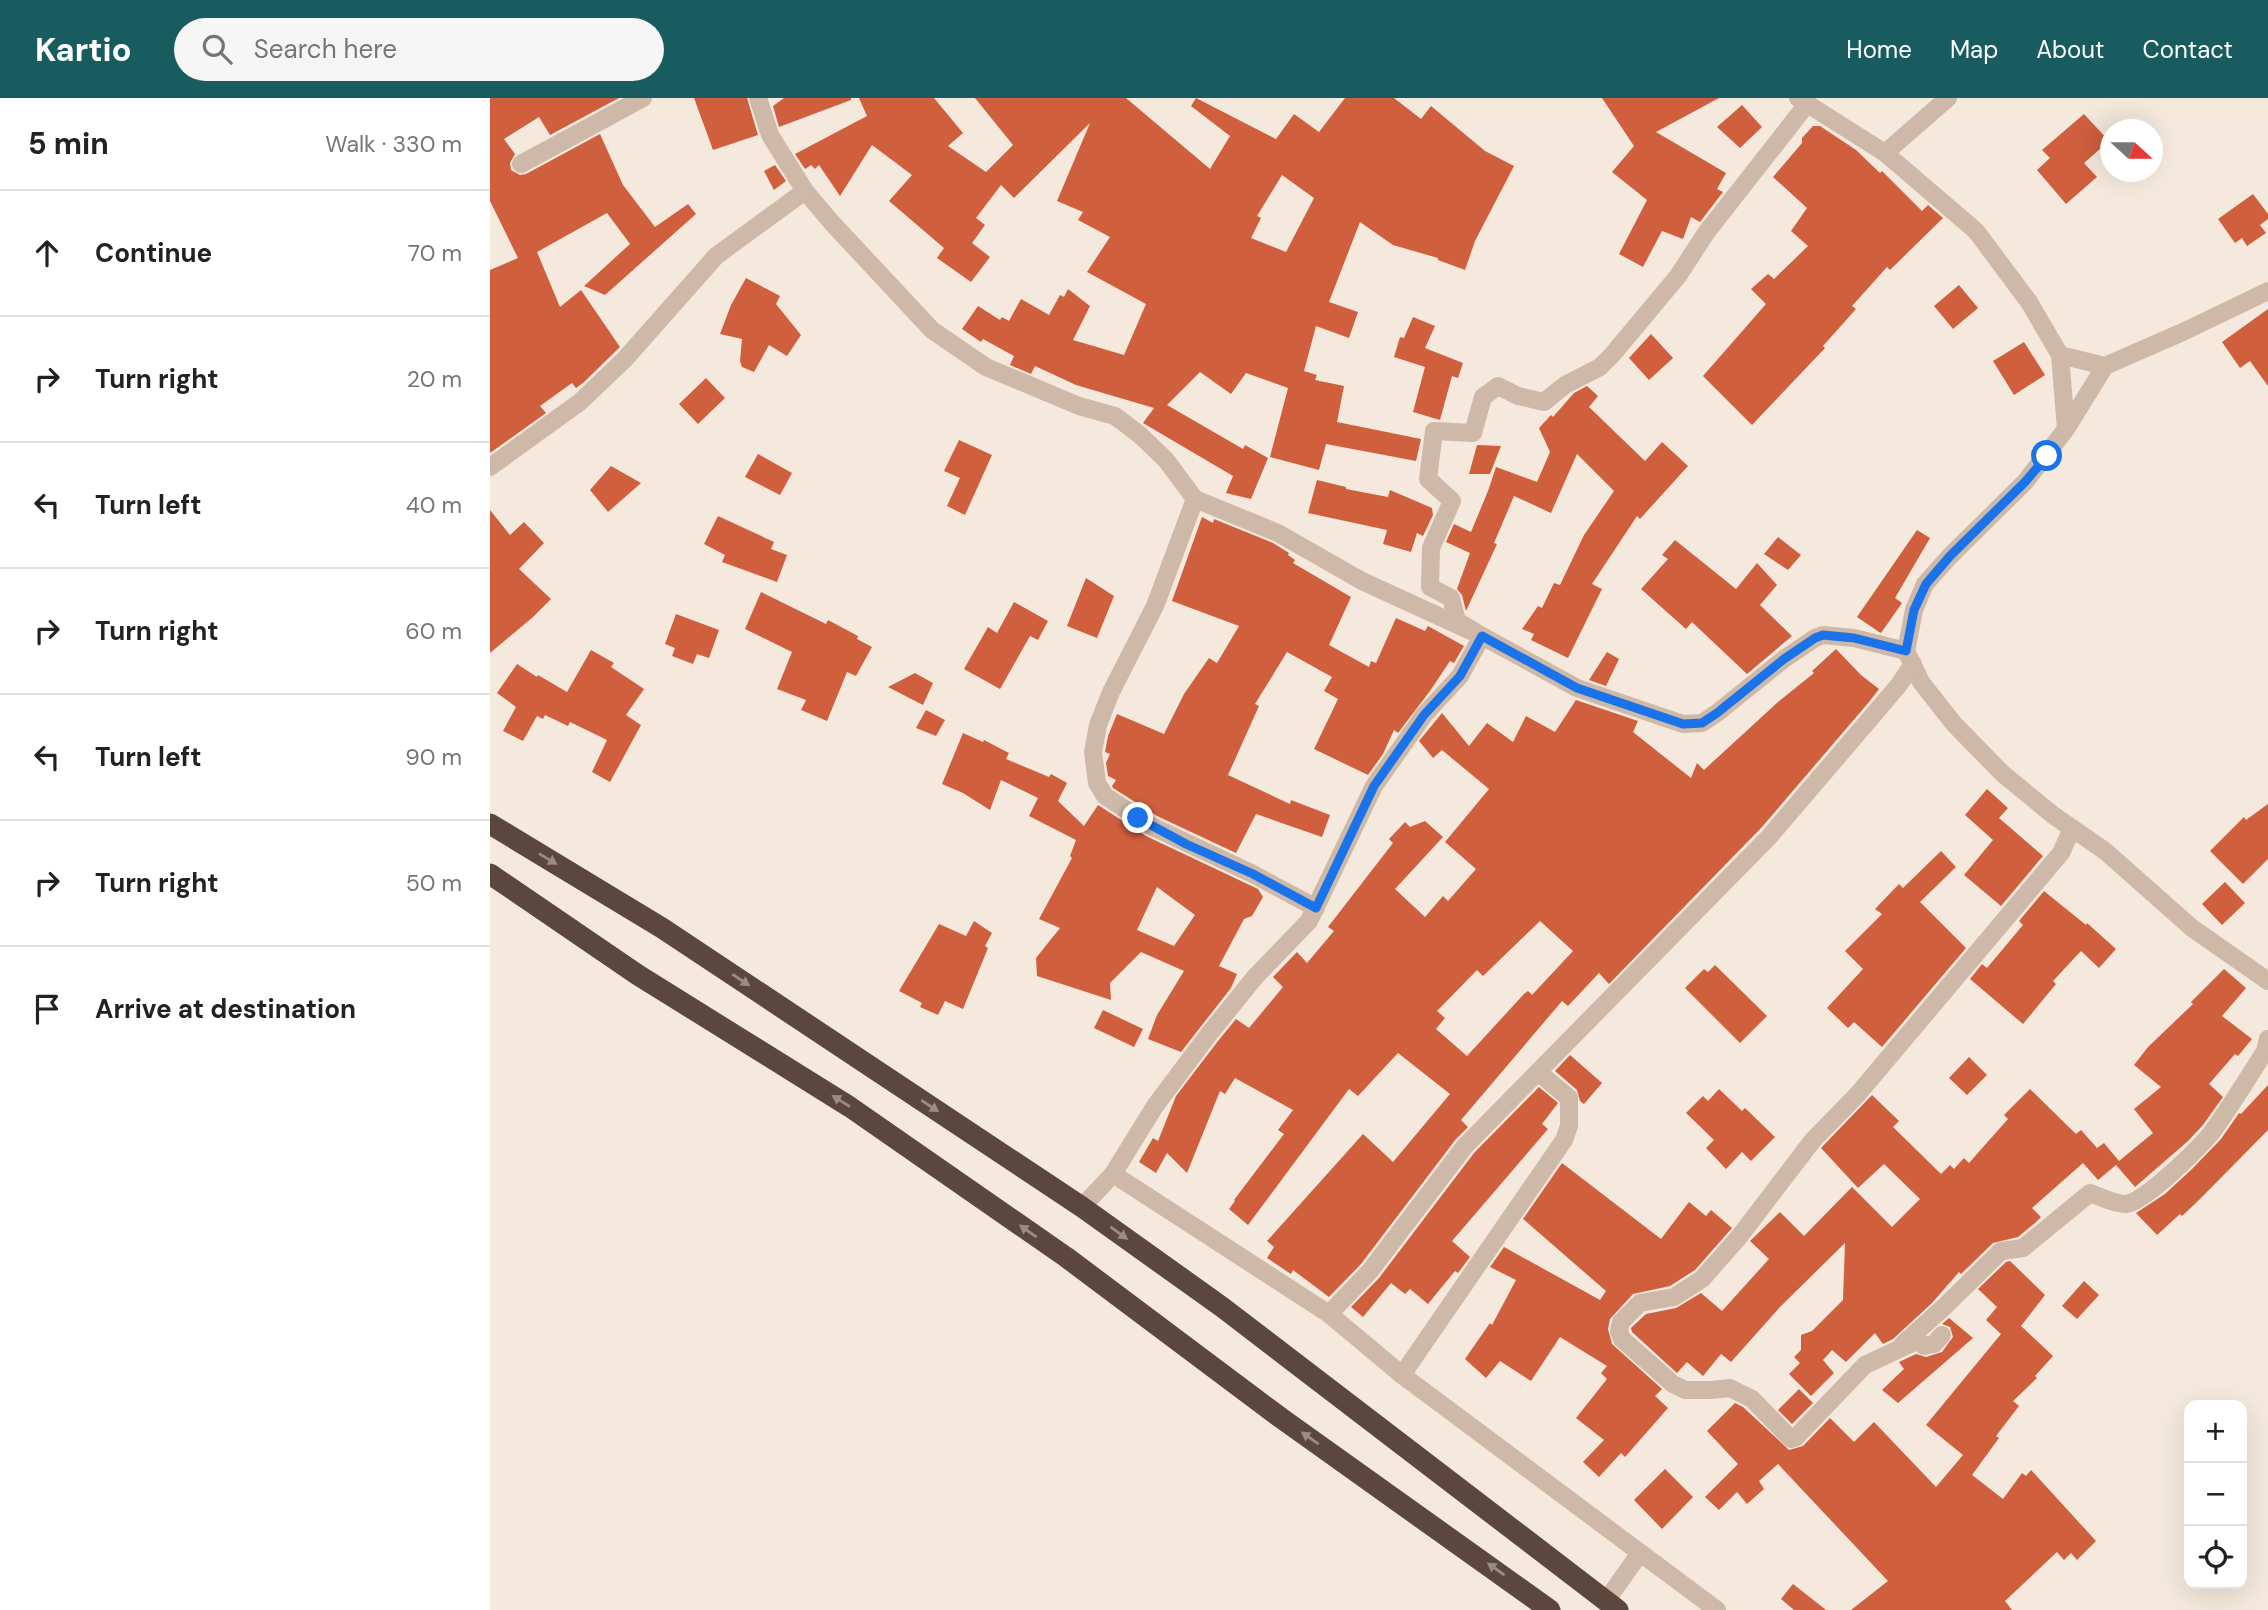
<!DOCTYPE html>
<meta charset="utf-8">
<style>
:root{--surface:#fff;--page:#f6f6f6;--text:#222;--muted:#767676;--line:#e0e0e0;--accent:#195c5f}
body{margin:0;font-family:"DM Sans",sans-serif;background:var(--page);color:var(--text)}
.controls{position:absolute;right:21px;bottom:21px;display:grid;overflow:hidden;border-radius:14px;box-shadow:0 7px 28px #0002}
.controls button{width:63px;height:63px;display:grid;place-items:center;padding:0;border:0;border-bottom:2px solid var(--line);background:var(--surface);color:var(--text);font:35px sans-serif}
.compass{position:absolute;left:1610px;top:21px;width:63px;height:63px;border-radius:50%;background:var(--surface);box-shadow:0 7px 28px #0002;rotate:111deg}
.stop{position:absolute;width:21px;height:21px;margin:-16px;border:5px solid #1a73e8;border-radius:50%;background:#fff}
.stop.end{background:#1a73e8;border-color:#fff;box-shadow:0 2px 7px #0008}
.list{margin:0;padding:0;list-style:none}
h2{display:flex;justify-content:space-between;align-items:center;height:91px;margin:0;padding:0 28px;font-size:30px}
h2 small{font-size:23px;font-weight:400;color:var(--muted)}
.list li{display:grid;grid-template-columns:46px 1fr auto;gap:21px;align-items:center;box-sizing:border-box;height:126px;padding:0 28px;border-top:2px solid var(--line)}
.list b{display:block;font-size:26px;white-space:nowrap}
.list em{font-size:23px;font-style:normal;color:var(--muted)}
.icon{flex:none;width:38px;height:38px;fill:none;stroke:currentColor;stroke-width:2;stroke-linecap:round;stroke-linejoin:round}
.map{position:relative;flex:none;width:1778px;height:1512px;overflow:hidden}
header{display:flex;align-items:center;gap:42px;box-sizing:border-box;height:98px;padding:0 35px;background:var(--accent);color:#fff}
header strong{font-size:33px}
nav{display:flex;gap:38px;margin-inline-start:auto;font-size:24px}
.search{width:490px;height:63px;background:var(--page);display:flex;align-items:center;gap:18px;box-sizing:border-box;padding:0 24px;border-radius:38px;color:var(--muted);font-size:26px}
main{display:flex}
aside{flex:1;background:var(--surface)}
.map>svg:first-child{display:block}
.building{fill:#d05f3e;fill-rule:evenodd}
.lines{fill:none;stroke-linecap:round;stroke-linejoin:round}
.street{stroke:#ceb8a7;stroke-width:18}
.highway{stroke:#5b473e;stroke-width:21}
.oneway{fill:#9b8c82}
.route{stroke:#1a73e8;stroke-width:9}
</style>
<header>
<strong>Kartio</strong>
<div class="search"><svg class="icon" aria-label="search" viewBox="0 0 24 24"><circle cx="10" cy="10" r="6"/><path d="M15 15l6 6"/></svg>Search here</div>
<nav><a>Home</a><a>Map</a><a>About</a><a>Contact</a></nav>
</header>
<main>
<aside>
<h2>5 min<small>Walk · 330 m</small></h2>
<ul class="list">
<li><svg class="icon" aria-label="ahead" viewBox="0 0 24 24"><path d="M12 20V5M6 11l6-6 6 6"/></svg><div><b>Continue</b></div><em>70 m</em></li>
<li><svg class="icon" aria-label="right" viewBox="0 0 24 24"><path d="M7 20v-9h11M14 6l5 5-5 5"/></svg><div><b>Turn right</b></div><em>20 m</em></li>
<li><svg class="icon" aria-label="left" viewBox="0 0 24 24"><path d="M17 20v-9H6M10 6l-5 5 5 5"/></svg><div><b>Turn left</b></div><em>40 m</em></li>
<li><svg class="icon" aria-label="right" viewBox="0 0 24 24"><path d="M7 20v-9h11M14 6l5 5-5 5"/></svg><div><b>Turn right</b></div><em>60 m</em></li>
<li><svg class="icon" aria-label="left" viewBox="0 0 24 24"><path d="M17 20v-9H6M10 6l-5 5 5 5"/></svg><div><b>Turn left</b></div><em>90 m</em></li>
<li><svg class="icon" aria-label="right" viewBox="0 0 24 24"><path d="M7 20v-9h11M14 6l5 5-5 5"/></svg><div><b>Turn right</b></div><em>50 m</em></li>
<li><svg class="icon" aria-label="arrive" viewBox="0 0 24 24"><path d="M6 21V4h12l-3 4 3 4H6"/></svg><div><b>Arrive at destination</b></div></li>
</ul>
</aside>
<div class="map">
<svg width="1778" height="1512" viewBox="0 0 1778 1512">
<rect width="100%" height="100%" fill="#f4e9dc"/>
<g class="building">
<polygon points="0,0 129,0 60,37 49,19 14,41 25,56 20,65 21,72 30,77 36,76 110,36 133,87 165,129 198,106 206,116 115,197 94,188 140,146 117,115 47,154 70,209 91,192 130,249 93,285 86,290 82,285 50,308 56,315 0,355 0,172 28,160 0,103"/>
<polygon points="204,0 257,0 268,37 223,52"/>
<polygon points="294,0 361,0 361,2 289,29 283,8"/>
<path d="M369,0h75l29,35 -15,13 38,26 27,-27 -38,-47h151l84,71 20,-33 -39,-30 5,-8 80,41 18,-25 25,18 26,-34h49l27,21 10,-13 54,45 29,15 -39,75 -10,29 -27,-10v-2l-45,-13 -33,-23 -31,80 29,10 -9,26 -33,-12 -12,45 13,4 -2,5 29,6 -7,36 84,17 -5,22 -90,-17 -7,26 -49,-13 18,-69 -42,-15 -15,21 -31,-22 -33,33 76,44 2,-4 23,13 -17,41 -25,-6 7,-17 -90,-53 11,-15 -78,-23 -41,-19 -4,8 -21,-9 4,-9 -31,-17 -2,3 -19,-13 16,-23 22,14 2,-3 7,4 12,-22 28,16 11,-20 4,2 4,-8 22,17 -17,34 51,15 22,-51 -59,-32 23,-35 -32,-17 5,-8 -26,-11 33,-78 -76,75 -13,-13 -25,33 9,7 -13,18 18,14 -19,25 -34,-24 7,-10 -55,-47 23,-26 -40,-30 -32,51 -21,-31 -4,4 -4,-4 -6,4 -10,-15 72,-38zM792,77l32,23 -28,54 -35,-14 10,-20 -4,-2z"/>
<polygon points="1112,0 1229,0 1166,34 1236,75 1227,91 1233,94 1210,124 1201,119 1193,141 1172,133 1153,169 1129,156 1157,102 1122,74 1144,48"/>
<polygon points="1252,7 1272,29 1250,50 1227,29"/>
<polygon points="1594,16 1619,43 1594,65 1607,79 1576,106 1547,72 1560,60 1552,52"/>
<polygon points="1323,28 1330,28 1366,52 1390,75 1392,73 1432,113 1438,107 1453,120 1400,172 1397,169 1362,208 1366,211 1333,248 1335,250 1262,327 1213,278 1276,206 1261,191 1278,176 1284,181 1318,148 1301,133 1317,110 1283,79 1312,45 1312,40"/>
<polygon points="285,67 296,83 284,92 274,73"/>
<polygon points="1763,96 1778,116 1778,121 1770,127 1776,135 1757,148 1752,140 1745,145 1728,121"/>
<polygon points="256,180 290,198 286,206 311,237 297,258 279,247 264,274 252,269 250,263 252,241 230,236 241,207"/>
<polygon points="1469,187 1488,210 1463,231 1444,208"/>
<polygon points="1778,211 1778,288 1760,263 1750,270 1732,244"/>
<polygon points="923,219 945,228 935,250 973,265 968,280 962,278 950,322 923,314 935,269 904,259 910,239 914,240"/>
<polygon points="1161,236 1183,260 1159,282 1139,260"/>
<polygon points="1534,244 1555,277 1524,297 1503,263"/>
<polygon points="216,280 235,300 208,326 189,306"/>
<polygon points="1097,288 1108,298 1099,309 1155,363 1172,344 1198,368 1150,421 1147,418 1102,486 1112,491 1078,560 1041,542 1044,536 1032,531 1048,508 1052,510 1064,485 1070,487 1094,437 1124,393 1087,356 1061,415 1024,398 1004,445 1007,446 976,513 972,497 967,491 980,455 956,444 964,426 981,434 998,393 1006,369 1047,384 1060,354 1049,330 1061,317 1063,319 1084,295"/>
<polygon points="469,342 502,357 475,417 457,408 470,380 454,373"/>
<polygon points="987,347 1011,348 1000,376 979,376"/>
<polygon points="268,356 302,375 290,397 255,379"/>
<polygon points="121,368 151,385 118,414 100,392"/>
<polygon points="827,382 856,389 856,391 898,399 900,392 942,410 943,417 933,438 927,435 921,454 893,446 897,432 818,415"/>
<polygon points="0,412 20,437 34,424 54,445 29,471 61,501 43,519 0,555"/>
<polygon points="228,418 284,444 281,451 297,457 287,484 232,464 235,457 214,446"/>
<polygon points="712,419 723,425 724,421 783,445 799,455 798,457 805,462 803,465 861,499 839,547 879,569 881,563 886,565 906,520 935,533 938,528 974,548 964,565 960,563 940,593 908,635 904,632 893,656 878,677 824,651 848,601 834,593 842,579 797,554 765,606 769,608 738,677 800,706 801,702 840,717 832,739 766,716 746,755 667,718 623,690 622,688 626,682 618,678 616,665 620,656 615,654 618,638 627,616 674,636 694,596 719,560 727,565 749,528 682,503"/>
<polygon points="1427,432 1440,440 1405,500 1412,505 1391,535 1389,534 1367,519"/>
<polygon points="1288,439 1311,457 1298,472 1274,456"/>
<polygon points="1185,442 1246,491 1267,465 1287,487 1270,507 1302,538 1257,576 1202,524 1196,531 1151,491 1178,461 1172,457"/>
<polygon points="596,480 624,498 607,540 577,528"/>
<polygon points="271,494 336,526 338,522 368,538 367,541 382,549 366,578 357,574 337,623 311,612 316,602 287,591 302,554 255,531"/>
<polygon points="524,504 558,523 548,542 540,538 510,591 474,571 498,529 507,535"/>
<polygon points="186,516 229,532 219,560 207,556 203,566 182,558 185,550 175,546"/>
<path d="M1346,551l25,26 18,14 -10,13 -107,125 -151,155 -2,2 -10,-11 -31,33 -6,-5 -101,119 7,7 -12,12 -95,125 -32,33 -36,-27 -2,4 -24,-16 7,-11 -7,-6 96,-107 30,28 57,-68 -52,-41 -40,43 -9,-7 -101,136 -19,-16 6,-8 -1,-1 50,-66 -6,-4 15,-20 -58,-32 -10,16 -5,-3 -33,82 -20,-20 -11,20 -17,-11 14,-24 5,3 18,-45 42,-55 18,-22 13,9 34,-41 -10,-10 24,-25 10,11 27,-32 -6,-4 65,-84 -4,-4 16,-17 5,5 15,-6 18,16 -48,52 30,28 18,-21 5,5 28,-32 -31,-27 44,-53 -47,-39 -9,8 -14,-17 23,-28 27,33 18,-23 26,19 13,-26 29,16 21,-32 62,21 -5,11 58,46 6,-15 7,7 74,-68 36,-29 -2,-2zM1050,823l33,30 -41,44 -4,-4 -4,3 -57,62 -31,-27 9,-11 -8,-7 40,-41 6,6z"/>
<polygon points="101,552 124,565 121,569 154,591 136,617 151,627 120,684 102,674 117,642 80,624 78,628 55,617 53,621 47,618 33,643 13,633 26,609 7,595 27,566 47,579 48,577 77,594"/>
<polygon points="1117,554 1129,561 1116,588 1099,582"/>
<polygon points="425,575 443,585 433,607 398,589"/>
<polygon points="436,612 455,622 446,638 426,630"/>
<path d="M473,635l20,9 1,-2 25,13 -3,6 43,18 2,-3 16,9 -9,18 26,25 14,-21 48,31 112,53 5,8 -11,19 -8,3 -25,47 18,8 -6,14 -50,64 -33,-13 9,-24 27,-44 -43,-19 -31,31 1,17 -74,-24 -1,-18 24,-30 -21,-9 33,-61 -2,-2 6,-16 -47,-24 9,-18 -37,-18 -11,30 -27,-17 -21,-9zM667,789l38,28 -21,31 -37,-16z"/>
<polygon points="1497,691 1518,710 1509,720 1553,758 1511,808 1474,777 1503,742 1475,717"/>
<polygon points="1778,706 1778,761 1753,786 1720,753 1754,719 1756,722"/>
<polygon points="1451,753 1466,769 1430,804 1476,850 1392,949 1364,924 1358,930 1337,910 1373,871 1355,853 1392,816 1385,811 1409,786 1413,790"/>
<polygon points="1735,784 1755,805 1732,827 1712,806"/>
<polygon points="1554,793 1596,827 1597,825 1626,851 1609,870 1591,853 1563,883 1566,886 1533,926 1480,881 1492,866 1497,870 1533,827 1529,823"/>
<polygon points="484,823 502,835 495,848 498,850 473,911 455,903 448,917 430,909 432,905 409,893 449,826 476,838"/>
<polygon points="1225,867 1277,918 1250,945 1195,890 1214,871 1218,874"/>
<polygon points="1734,871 1756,890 1732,918 1762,941 1748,958 1745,956 1719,986 1733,999 1713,1027 1698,1043 1645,1089 1626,1067 1608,1082 1593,1065 1542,1110 1551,1119 1545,1125 1528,1139 1503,1145 1471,1176 1469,1174 1442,1205 1403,1241 1393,1246 1385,1235 1356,1264 1342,1252 1333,1262 1344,1275 1321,1298 1299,1276 1310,1265 1304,1259 1311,1252 1311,1237 1322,1233 1353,1202 1355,1145 1291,1208 1241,1264 1231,1256 1213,1278 1197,1264 1187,1275 1142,1234 1141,1230 1156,1216 1186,1210 1211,1195 1232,1213 1279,1161 1260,1143 1290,1114 1314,1138 1362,1089 1402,1129 1430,1101 1394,1066 1368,1090 1331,1050 1382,997 1409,1023 1403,1029 1451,1076 1460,1067 1464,1071 1474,1060 1479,1065 1518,1021 1514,1017 1540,991 1586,1036 1591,1032 1607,1050 1614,1045 1629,1063 1663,1035 1644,1011 1671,989 1644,967 1658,949 1703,906 1701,904"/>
<polygon points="613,912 653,931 644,949 604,930"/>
<polygon points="1080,957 1112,985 1094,1006 1090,1003 1087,992 1065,973"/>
<polygon points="1479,959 1497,977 1477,997 1459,980"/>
<polygon points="1778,987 1778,1032 1709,1102 1692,1118 1690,1116 1667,1137 1646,1115 1675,1096 1702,1071 1731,1041 1749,1015 1751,1016"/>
<polygon points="1049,989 1068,1005 1052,1026 1058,1031 962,1143 980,1159 968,1175 965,1173 938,1206 920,1191 915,1196 901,1185 873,1219 861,1209 889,1180 984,1055"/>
<polygon points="1229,991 1252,1013 1255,1010 1285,1039 1261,1063 1252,1054 1236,1071 1216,1050 1224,1042 1196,1015 1213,998 1218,1003"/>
<polygon points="1072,1065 1171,1141 1199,1104 1216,1118 1221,1112 1242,1130 1205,1172 1180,1188 1143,1196 1120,1221 1118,1231 1122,1246 1172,1291 1165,1298 1178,1310 1135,1359 1131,1355 1109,1379 1093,1364 1114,1342 1086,1320 1117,1281 1111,1275 1117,1268 1070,1239 1041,1283 1010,1263 996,1280 975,1261 1000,1225 1002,1227 1026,1182 1000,1169 1014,1149 1110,1202 1116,1193 1033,1121"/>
<polygon points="1520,1163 1555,1197 1531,1228 1563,1258 1545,1278 1547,1280 1523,1303 1529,1308 1506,1338 1509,1340 1482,1377 1513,1401 1532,1375 1536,1378 1541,1372 1606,1443 1587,1462 1581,1455 1574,1462 1567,1454 1515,1503 1522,1512 1361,1512 1398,1483 1288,1366 1269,1383 1274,1391 1257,1406 1247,1394 1229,1412 1215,1399 1248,1366 1217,1333 1245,1305 1253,1309 1299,1352 1313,1348 1340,1320 1364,1344 1384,1324 1446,1389 1473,1357 1436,1327 1511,1236 1496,1222 1507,1209 1488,1191 1516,1164"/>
<polygon points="1594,1183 1609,1197 1587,1221 1572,1208"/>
<polygon points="1459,1220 1483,1240 1408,1305 1392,1292 1414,1271 1409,1264 1426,1256 1436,1259 1452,1254 1463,1239 1460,1229 1452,1226"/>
<polygon points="1309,1291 1323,1305 1302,1326 1288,1312"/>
<polygon points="1175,1371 1203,1399 1172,1431 1144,1402"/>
<polygon points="1303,1486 1336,1512 1304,1512 1291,1501"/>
</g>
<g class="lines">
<g class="street">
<polyline points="268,0 280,37 315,93 343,126 442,232 496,269 589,308 625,318 650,337 676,362 705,401 788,435 872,483 992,538 1087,590 1193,626 1212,625 1227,615 1294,561 1325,540 1333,537 1364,540 1416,553"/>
<polyline points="1308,0 1395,55 1486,133 1539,204 1570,257 1576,331 1535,384 1460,458 1435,486 1424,512 1416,553 1431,584 1464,626 1513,676 1563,717 1615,753 1702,830 1778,883"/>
<polyline points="1395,55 1458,0"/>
<polyline points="31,66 153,0"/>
<polyline points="1570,257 1615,268"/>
<polyline points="1576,331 1615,268 1695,233 1778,193"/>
<polyline points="0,369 90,304 135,261 226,158 315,93"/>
<polyline points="705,401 665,508 621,594 608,627 603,654 607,685 615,698 661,728 763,776 826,810"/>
<polyline points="623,1076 839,1216 912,1277 1227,1512"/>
<polyline points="592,1109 623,1076 665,1008 719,936 765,879 819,823 884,688 934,617 970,578 992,538 967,523 961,500 940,489 941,450 962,403 938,381 944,333 983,335 993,299 1008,288 1028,298 1054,304 1075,287 1110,269 1122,257 1188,178 1216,135 1317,6"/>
<polyline points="839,1216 880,1173 975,1048 1279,739 1408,588 1423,566"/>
<polyline points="1452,1237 1444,1246 1434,1248 1428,1243 1422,1245 1375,1267 1305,1340 1301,1341 1262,1301 1240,1290 1221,1292 1195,1292 1183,1286 1132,1241 1129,1233 1131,1224 1150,1205 1184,1199 1212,1181 1249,1139 1323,1042 1367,997 1571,755 1582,730"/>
<path d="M1413,1246l40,-36 58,-57 22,-3 67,-55c11,4 24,11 36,11 18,-1 74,-57 86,-72 19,-26 36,-54 53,-81l3,-12"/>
<polyline points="912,1277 1074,1042 1079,1028 1079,1000 1048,974"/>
<polyline points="1116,1503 1150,1455"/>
</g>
<g class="highway">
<polyline points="0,726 172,830 592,1109 732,1209 1128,1512"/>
<polyline points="0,776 148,877 360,1009 576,1159 791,1320 1060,1512"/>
</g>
</g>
<defs><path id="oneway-solid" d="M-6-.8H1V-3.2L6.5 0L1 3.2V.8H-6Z" transform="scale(1.75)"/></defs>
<g class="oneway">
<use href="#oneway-solid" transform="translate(58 761) rotate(31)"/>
<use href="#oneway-solid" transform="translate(251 882) rotate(34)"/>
<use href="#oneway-solid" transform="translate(351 1003) rotate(-148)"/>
<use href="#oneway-solid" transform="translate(440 1008) rotate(34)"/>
<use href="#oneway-solid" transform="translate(538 1133) rotate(-145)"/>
<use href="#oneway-solid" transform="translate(629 1135) rotate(36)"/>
<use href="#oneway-solid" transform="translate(820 1340) rotate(-145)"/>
<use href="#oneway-solid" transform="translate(1006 1471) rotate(-145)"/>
</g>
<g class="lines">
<polyline class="route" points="648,720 696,746 763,776 826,810 884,688 934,617 970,578 992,538 1087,590 1193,626 1212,625 1227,615 1294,561 1325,540 1333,537 1364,540 1416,553 1424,512 1436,486 1460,458 1535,384 1557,358"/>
</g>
</svg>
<div class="controls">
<button>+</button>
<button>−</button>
<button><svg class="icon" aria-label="locate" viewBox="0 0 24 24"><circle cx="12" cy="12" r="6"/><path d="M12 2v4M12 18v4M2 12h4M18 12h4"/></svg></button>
</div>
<svg class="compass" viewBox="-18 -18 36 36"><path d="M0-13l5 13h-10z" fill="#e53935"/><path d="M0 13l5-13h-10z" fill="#767676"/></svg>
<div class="stop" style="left:1557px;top:358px"></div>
<div class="stop end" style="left:648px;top:720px"></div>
</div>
</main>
